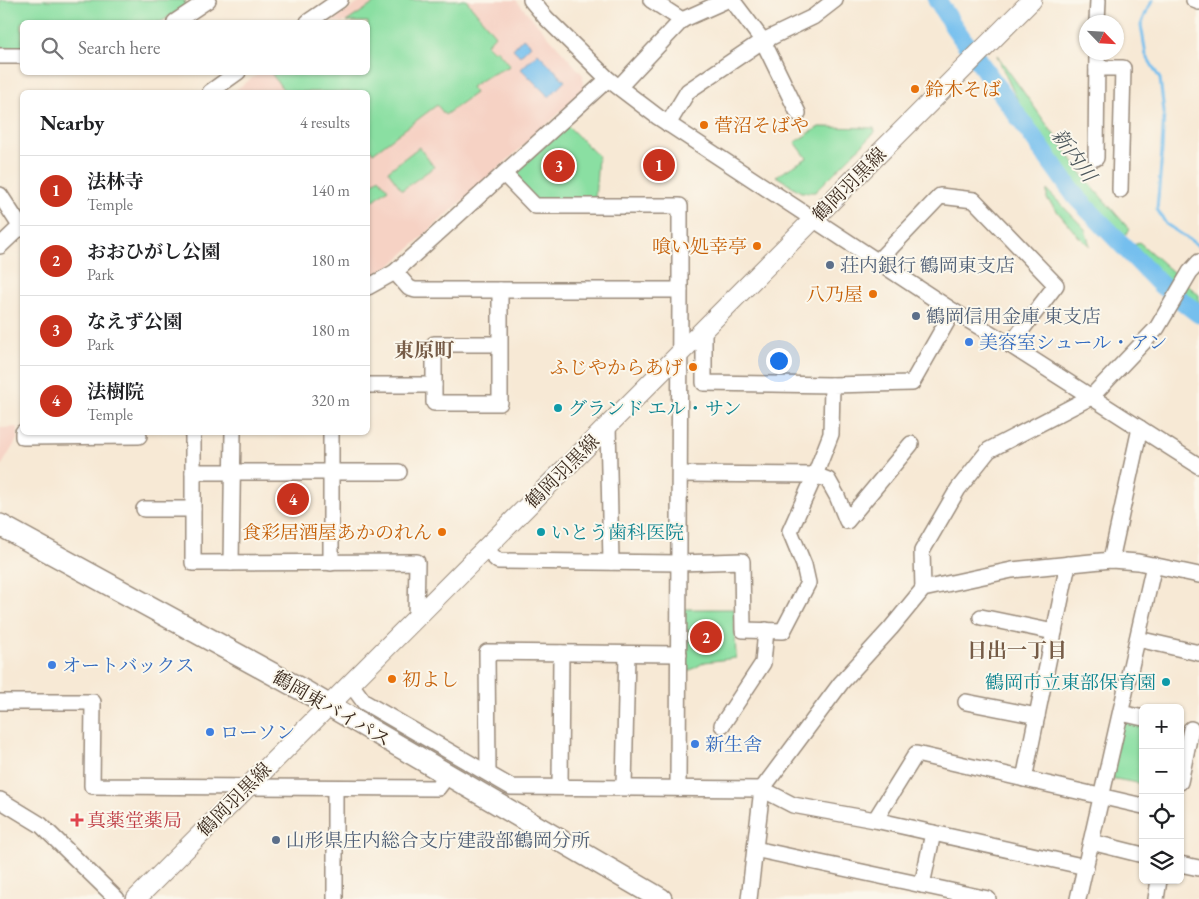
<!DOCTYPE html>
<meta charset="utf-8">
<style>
:root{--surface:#fff;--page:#f2f2f2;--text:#202124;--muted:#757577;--line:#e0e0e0;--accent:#c8321e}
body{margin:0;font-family:"EB Garamond","Noto Serif JP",serif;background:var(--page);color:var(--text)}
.controls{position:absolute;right:15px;bottom:15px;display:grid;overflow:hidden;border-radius:8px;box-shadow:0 1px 4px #0004}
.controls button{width:45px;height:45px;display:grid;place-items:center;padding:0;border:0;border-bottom:1px solid var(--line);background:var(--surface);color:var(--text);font:25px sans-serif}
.compass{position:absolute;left:1079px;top:15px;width:45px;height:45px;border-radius:50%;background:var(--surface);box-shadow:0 1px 4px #0004;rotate:115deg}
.you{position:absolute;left:778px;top:360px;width:18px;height:18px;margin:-12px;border:4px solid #fff;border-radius:50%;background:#1a73e8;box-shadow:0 0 0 8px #1a73e833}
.badge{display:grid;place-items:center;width:32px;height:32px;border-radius:50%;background:var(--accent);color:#fff;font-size:16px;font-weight:700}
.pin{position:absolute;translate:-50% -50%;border:2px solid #fff;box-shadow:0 1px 5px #0006}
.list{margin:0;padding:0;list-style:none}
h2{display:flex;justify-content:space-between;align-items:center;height:65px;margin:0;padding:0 20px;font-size:21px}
h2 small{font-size:16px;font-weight:400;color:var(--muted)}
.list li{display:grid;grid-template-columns:32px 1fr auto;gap:15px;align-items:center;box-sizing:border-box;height:70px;padding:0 20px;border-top:1px solid var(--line)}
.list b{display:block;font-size:19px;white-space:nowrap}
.list p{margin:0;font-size:16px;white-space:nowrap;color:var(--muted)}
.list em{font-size:16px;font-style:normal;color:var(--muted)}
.icon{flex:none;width:28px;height:28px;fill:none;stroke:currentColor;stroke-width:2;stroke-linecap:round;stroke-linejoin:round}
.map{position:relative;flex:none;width:1199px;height:899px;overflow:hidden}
.search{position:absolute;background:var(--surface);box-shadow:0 1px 4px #0004;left:20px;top:20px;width:350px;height:55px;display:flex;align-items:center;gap:12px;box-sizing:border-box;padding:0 18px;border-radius:8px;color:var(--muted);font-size:19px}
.panel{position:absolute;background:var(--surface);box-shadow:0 1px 4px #0004;left:20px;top:90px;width:350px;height:345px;border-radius:8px}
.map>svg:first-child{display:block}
.built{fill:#f6d2c4}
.green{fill:#8adfa2;stroke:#628460}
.water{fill:#74bfee;stroke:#587486}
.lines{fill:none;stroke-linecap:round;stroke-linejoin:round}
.stream{stroke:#74bfee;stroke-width:3}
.river{stroke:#74bfee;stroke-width:19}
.minor-casing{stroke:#998a7a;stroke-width:18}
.major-casing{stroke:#998a7a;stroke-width:21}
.highway-casing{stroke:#998a7a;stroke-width:24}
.minor{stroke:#fff;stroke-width:15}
.major{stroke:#fff;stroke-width:19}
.highway{stroke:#fff;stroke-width:21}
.food-dot{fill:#e8710a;stroke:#fbf7ec;stroke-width:2}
.service-dot{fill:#5c6f8a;stroke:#fbf7ec;stroke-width:2}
.shop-dot{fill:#3f7fe0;stroke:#fbf7ec;stroke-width:2}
.culture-dot{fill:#0f9aa8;stroke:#fbf7ec;stroke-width:2}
.health-dot{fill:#e0444e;stroke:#fbf7ec;stroke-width:2}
.labels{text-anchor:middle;stroke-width:4;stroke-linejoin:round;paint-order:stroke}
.food-label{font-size:19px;fill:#c56008;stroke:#fbf7ec;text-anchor:end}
.street-label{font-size:19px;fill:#3b2a1e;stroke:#fbf7ec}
.service-label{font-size:19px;fill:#4e5e75;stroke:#fbf7ec;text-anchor:start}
.shop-label{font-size:19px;fill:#366cbe;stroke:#fbf7ec;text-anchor:start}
.culture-label{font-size:19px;fill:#0d838f;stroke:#fbf7ec;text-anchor:start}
.health-label{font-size:19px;fill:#be3a42;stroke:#fbf7ec;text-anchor:start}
.water-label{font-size:20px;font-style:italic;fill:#4c575c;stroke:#fbf7ec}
.neighbourhood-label{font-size:20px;font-weight:bold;fill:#765c47;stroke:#fbf7ec}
</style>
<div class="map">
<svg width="1199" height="899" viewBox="0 0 1199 899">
<rect width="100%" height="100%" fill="#fbf7ec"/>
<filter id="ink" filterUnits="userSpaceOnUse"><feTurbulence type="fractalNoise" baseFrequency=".02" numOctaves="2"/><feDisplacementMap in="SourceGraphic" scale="10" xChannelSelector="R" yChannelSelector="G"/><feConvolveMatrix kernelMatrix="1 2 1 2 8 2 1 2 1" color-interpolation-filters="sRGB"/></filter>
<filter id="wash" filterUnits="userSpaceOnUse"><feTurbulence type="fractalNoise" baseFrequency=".0096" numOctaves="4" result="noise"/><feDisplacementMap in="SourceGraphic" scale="20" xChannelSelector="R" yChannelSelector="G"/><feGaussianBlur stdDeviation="1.12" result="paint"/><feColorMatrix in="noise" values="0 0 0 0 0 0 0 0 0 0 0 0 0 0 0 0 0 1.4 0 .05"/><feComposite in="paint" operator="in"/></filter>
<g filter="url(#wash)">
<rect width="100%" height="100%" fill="#f7e9d5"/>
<g class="built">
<polygon points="363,0 516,0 583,75 583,92 390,266 368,278 368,92 232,92 260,73 368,72 368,22 331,22"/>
<polygon points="18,427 18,438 0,468 0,428"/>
</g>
<g class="green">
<polygon points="0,0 185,0 185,6 161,22 22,22 22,48 0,48"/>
<polygon points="379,0 466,0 495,35 487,44 494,51 496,49 510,66 486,77 471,87 475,93 445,115 437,105 373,153 368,146 368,92 285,92 271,73 368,72 368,22 346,22"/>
<path d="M997,55l91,127 42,48 -8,8c-15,-16 -32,-31 -45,-47 -33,-39 -61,-89 -80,-136z"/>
<polygon points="568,126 598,156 595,201 535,201 510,175"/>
<polygon points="819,127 874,128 875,132 815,192 801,192 776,176 807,158 795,142"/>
<polygon points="419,147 434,167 402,190 388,171"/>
<polygon points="379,178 388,189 368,205 368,184 369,186"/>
<polygon points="1047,190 1085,229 1090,246 1077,235 1047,199"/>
<polygon points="1139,242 1199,295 1199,309 1155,276 1130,248"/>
<polygon points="684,609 734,609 736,658 705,662 684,674"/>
<polygon points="1123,719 1143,723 1143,784 1110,778"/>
</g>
<g class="water">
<polygon points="523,38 531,45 520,56 513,49"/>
<polygon points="538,53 565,81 549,97 521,69"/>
</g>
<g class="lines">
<polyline class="stream" points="1153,0 1148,8 1141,25 1146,55 1160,79 1164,112 1161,165 1157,209 1166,224 1199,246"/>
<polyline class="river" points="937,0 954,27 1076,197 1161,285 1199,314"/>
</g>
</g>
<g filter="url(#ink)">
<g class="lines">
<g class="minor-casing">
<g id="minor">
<polyline points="531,0 546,18 608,79 658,117 953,311 1010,345 1199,466"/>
<polyline points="651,0 682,20 727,0"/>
<polyline points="732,0 763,41 798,113"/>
<polyline points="1194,0 1199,2"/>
<polyline points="175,22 208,0"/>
<polyline points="308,22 340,0"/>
<polyline points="1097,22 1098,0"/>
<polyline points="0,56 22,56"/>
<polyline points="1097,68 1123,68 1120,190"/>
<polyline points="619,87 682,20"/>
<polyline points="210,92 238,72"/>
<polyline points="668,124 688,91 759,43 813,17 835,0"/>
<polyline points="1096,158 1097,52"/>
<polyline points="504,174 535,206 680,206 680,290"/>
<polyline points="0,195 22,229"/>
<polyline points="0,246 22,225"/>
<polyline points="878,261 940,196 974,200 1056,285 1010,345"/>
<polyline points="395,272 409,288 415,290 500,290"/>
<polyline points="368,287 395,272 608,79"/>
<polyline points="704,329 704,383 832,385"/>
<polyline points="500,344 500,403 434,403 434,344 500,344 500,290 680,290 678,788"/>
<polyline points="368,385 434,385"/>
<polyline points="608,425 611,562"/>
<polyline points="23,432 23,437 139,436"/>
<polyline points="193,432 193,563 417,562 416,617"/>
<polyline points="193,472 399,472"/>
<polyline points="680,474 815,475 831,434 832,385 912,383 953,311"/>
<polyline points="144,509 193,509"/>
<polyline points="484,548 498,561 680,563 742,561 743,630 783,631 808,583 804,565 790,531 815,475 828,480 837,496 847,521 911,444"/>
<polyline points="1111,560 1140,428"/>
<polyline points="231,563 233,432"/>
<polyline points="331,563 331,432"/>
<polyline points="923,589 922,551 958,489 989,450 1091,397 1157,328 1190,272 1199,262"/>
<polyline points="981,617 1054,632"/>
<polyline points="1138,639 1199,653"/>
<polyline points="350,683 364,702 511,787 762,789 793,805 875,820 1086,867"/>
<polyline points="0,702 93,702 92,786 438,788 448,775"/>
<polyline points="966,702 1037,716"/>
<polyline points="1121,713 1143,718"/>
<polyline points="722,725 763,663 766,630"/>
<polyline points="488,773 487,652 679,654"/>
<polyline points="1024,779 1068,564"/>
<polyline points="1180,782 1191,729"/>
<polyline points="560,786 561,653"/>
<polyline points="624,787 627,654"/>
<polyline points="335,788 335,899"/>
<polyline points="0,800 41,825 117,899"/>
<polyline points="875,820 916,754 1143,806"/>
<polyline points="1091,842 1143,855"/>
<polyline points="755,849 988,899"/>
<polyline points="1180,864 1199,868"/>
<polyline points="922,885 933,833"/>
<polyline points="749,899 762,789 841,683 891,628 923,589 1012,570 1111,560 1138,562 1199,575"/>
<polyline points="1078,899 1154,565"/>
<polyline points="1156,899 1159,880"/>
</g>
</g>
<g class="major-casing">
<polyline id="major" points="136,899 1032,0"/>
</g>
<g class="highway-casing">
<polyline id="highway" points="0,525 306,692 661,899"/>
</g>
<use href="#minor" class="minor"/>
<use href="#major" class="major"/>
<use href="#highway" class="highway"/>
</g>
</g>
<g class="food-dot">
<circle cx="915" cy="89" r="5"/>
<circle cx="704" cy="125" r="5"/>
<circle cx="757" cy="246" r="5"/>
<circle cx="873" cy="294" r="5"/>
<circle cx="693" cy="367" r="5"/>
<circle cx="442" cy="532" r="5"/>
<circle cx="392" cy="679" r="5"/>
</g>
<g class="service-dot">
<circle cx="830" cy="265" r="5"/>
<circle cx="916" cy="316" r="5"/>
<circle cx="276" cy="840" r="5"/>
</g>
<g class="shop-dot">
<circle cx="969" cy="342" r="5"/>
<circle cx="52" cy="665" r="5"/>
<circle cx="210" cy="732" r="5"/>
<circle cx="695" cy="744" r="5"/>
</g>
<g class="culture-dot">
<circle cx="558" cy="408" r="5"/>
<circle cx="541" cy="532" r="5"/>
<circle cx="1166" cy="682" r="5"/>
</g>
<path class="health-dot" d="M74.5 812.5h5v5h5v5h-5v5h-5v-5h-5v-5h5z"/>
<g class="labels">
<g class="food-label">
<text x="925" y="96" text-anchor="start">鈴木そば</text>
<text x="714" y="132" text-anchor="start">菅沼そばや</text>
<text x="747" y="253">喰い処幸亭</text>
<text x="863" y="301">八乃屋</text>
<text x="683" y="374">ふじやからあげ</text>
<text x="432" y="539">食彩居酒屋あかのれん</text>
<text x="402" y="686" text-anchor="start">初よし</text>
</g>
<g class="street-label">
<text transform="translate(849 184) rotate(-45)" y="7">鶴岡羽黒線</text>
<text transform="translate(562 471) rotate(-45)" y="7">鶴岡羽黒線</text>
<text transform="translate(332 708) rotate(30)" y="7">鶴岡東バイパス</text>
<text transform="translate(234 799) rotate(-45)" y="7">鶴岡羽黒線</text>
</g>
<g class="service-label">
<text x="840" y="272">荘内銀行 鶴岡東支店</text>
<text x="926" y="323">鶴岡信用金庫 東支店</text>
<text x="286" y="847">山形県庄内総合支庁建設部鶴岡分所</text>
</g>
<g class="shop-label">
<text x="979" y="349">美容室シュール・アン</text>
<text x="62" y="672">オートバックス</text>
<text x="220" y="739">ローソン</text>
<text x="705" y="751">新生舎</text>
</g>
<g class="culture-label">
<text x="568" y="415">グランド エル・サン</text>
<text x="551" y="539">いとう歯科医院</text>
<text x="1156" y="689" text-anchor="end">鶴岡市立東部保育園</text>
</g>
<g class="health-label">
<text x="87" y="827">真薬堂薬局</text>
</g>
<g class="water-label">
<text transform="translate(1074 155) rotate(54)" y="7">新内川</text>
</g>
<g class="neighbourhood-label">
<text x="424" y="357">東原町</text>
<text x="1017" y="657">日出一丁目</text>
</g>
</g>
</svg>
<div class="controls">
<button>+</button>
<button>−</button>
<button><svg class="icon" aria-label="locate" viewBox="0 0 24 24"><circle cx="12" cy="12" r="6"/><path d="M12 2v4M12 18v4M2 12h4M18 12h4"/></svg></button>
<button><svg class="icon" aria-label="layers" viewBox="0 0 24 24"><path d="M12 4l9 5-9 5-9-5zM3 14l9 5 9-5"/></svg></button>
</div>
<svg class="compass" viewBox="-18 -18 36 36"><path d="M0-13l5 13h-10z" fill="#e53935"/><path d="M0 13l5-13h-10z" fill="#757577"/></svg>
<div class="you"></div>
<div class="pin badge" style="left:659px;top:165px">1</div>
<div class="pin badge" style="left:706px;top:637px">2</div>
<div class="pin badge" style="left:559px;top:166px">3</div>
<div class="pin badge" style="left:293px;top:499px">4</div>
<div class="search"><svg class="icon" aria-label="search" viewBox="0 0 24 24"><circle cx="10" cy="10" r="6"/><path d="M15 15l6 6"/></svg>Search here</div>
<section class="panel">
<h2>Nearby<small>4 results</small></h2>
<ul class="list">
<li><span class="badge">1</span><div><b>法林寺</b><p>Temple</p></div><em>140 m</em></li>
<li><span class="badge">2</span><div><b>おおひがし公園</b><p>Park</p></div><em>180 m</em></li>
<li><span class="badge">3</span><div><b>なえず公園</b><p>Park</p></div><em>180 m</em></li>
<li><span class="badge">4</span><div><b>法樹院</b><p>Temple</p></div><em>320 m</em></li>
</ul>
</section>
</div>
